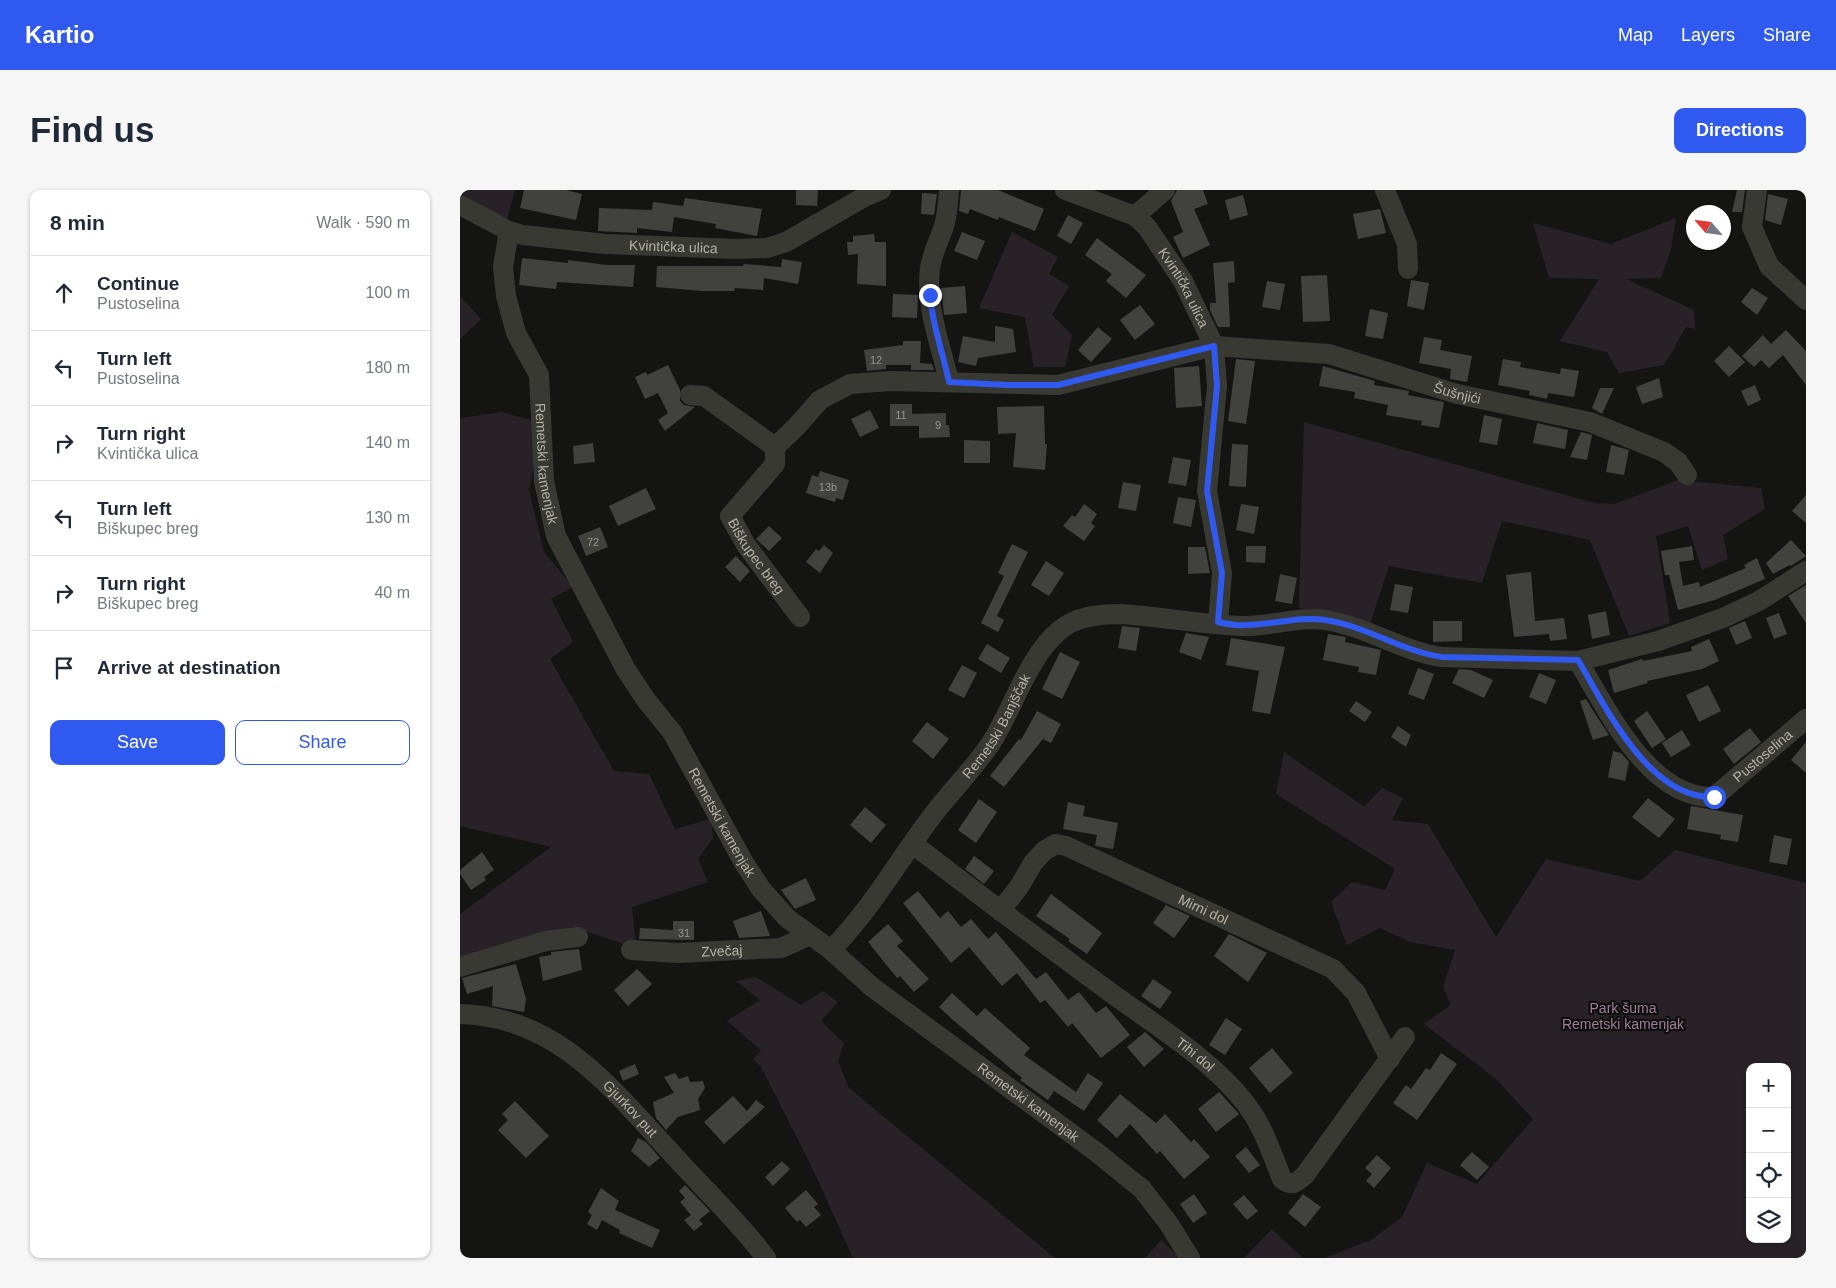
<!DOCTYPE html>
<meta charset="utf-8">
<style>
:root{--surface:#fff;--page:#f6f6f7;--text:#1f2937;--muted:#747a83;--line:#e0e1e3;--accent:#3059ef}
body{margin:0;font-family:Arial,sans-serif;background:var(--page);color:var(--text)}
.controls{position:absolute;right:15px;bottom:15px;display:grid;overflow:hidden;border-radius:10px;box-shadow:0 1px 4px #0004}
.controls button{width:45px;height:45px;display:grid;place-items:center;padding:0;border:0;border-bottom:1px solid var(--line);background:var(--surface);color:var(--text);font:25px sans-serif}
.compass{position:absolute;left:1226px;top:15px;width:45px;height:45px;border-radius:50%;background:var(--surface);box-shadow:0 1px 4px #0004;rotate:298deg}
.stop{position:absolute;width:15px;height:15px;margin:-11px;border:4px solid #3059ef;border-radius:50%;background:#fff}
.stop.end{background:#3059ef;border-color:#fff;box-shadow:0 1px 5px #0008}
.list{margin:0;padding:0;list-style:none}
h2{display:flex;justify-content:space-between;align-items:center;height:65px;margin:0;padding:0 20px;font-size:21px}
h2 small{font-size:16px;font-weight:400;color:var(--muted)}
.list li{display:grid;grid-template-columns:32px 1fr auto;gap:15px;align-items:center;box-sizing:border-box;height:75px;padding:0 20px;border-top:1px solid var(--line)}
.list b{display:block;font-size:19px;white-space:nowrap}
.list p{margin:0;font-size:16px;white-space:nowrap;color:var(--muted)}
.list em{font-size:16px;font-style:normal;color:var(--muted)}
.actions{display:flex;gap:10px;padding:15px 20px}
.actions a{flex:1;padding:11px 0;border:1px solid var(--accent);border-radius:10px;text-align:center;font-size:18px;color:var(--accent)}
.actions .main{background:var(--accent);color:#fff}
.icon{flex:none;width:28px;height:28px;fill:none;stroke:currentColor;stroke-width:2;stroke-linecap:round;stroke-linejoin:round}
.map{position:relative;flex:none;width:1346px;height:1068px;overflow:hidden;border-radius:10px}
header{display:flex;align-items:center;gap:30px;box-sizing:border-box;height:70px;padding:0 25px;background:var(--accent);color:#fff}
header strong{font-size:24px}
nav{display:flex;gap:28px;margin-inline-start:auto;font-size:18px}
.intro{display:flex;align-items:center;justify-content:space-between;box-sizing:border-box;height:120px;padding:0 30px}
h1{margin:0;font-size:35px}
.button{padding:12px 22px;border-radius:10px;background:var(--accent);color:#fff;font-size:18px;font-weight:700}
main{display:flex;gap:30px;padding:0 30px}
aside{flex:1;background:var(--surface);border-radius:10px;box-shadow:0 1px 4px #0004}
.map>svg:first-child{display:block}
.green{fill:#292128;fill-rule:evenodd}
.building{fill:#41423d}
.lines{fill:none;stroke-linecap:round;stroke-linejoin:round}
.minor{stroke:#393934;stroke-width:20}
.route{stroke:#3059ef;stroke-width:6}
.labels{text-anchor:middle;stroke-width:4.5;stroke-linejoin:round;paint-order:stroke}
.number-label{font-size:11px;fill:#98968b}
.street-label{font-size:14px;fill:#b5b2a5;stroke:#0f100e}
.park-label{font-size:14px;fill:#a07c99;stroke:#0f100e}
</style>
<header>
<strong>Kartio</strong>
<nav><a>Map</a><a>Layers</a><a>Share</a></nav>
</header>
<div class="intro"><h1>Find us</h1><a class="button">Directions</a></div>
<main>
<aside>
<h2>8 min<small>Walk · 590 m</small></h2>
<ul class="list">
<li><svg class="icon" aria-label="ahead" viewBox="0 0 24 24"><path d="M12 20V5M6 11l6-6 6 6"/></svg><div><b>Continue</b><p>Pustoselina</p></div><em>100 m</em></li>
<li><svg class="icon" aria-label="left" viewBox="0 0 24 24"><path d="M17 20v-9H6M10 6l-5 5 5 5"/></svg><div><b>Turn left</b><p>Pustoselina</p></div><em>180 m</em></li>
<li><svg class="icon" aria-label="right" viewBox="0 0 24 24"><path d="M7 20v-9h11M14 6l5 5-5 5"/></svg><div><b>Turn right</b><p>Kvintička ulica</p></div><em>140 m</em></li>
<li><svg class="icon" aria-label="left" viewBox="0 0 24 24"><path d="M17 20v-9H6M10 6l-5 5 5 5"/></svg><div><b>Turn left</b><p>Biškupec breg</p></div><em>130 m</em></li>
<li><svg class="icon" aria-label="right" viewBox="0 0 24 24"><path d="M7 20v-9h11M14 6l5 5-5 5"/></svg><div><b>Turn right</b><p>Biškupec breg</p></div><em>40 m</em></li>
<li><svg class="icon" aria-label="arrive" viewBox="0 0 24 24"><path d="M6 21V4h12l-3 4 3 4H6"/></svg><div><b>Arrive at destination</b></div></li>
</ul>
<div class="actions"><a class="main">Save</a><a>Share</a></div>
</aside>
<div class="map">
<svg width="1346" height="1068" viewBox="0 0 1346 1068">
<rect width="100%" height="100%" fill="#141513"/>
<g class="green">
<polygon points="0,0 55,0 46,33 0,7"/>
<polygon points="1216,28 1211,60 1201,88 1166,89 1234,120 1235,139 1226,137 1204,175 1159,183 1147,162 1100,151 1139,89 1089,88 1073,33 1151,54"/>
<polygon points="552,42 598,67 589,84 609,96 592,125 612,145 605,177 574,177 565,127 519,118"/>
<polygon points="0,106 21,129 0,149"/>
<polygon points="42,222 81,233 69,300 84,362 113,397 91,409 113,452 90,469 154,581 189,584 215,639 251,629 253,648 238,669 248,692 172,717 176,758 113,737 0,771 0,724 91,657 0,636 0,228"/>
<polygon points="844,232 1134,313 1155,314 1218,290 1301,298 1305,319 1263,345 1268,369 1242,380 1228,336 1196,346 1210,433 1169,446 1130,350 1042,331 1022,393 929,376 910,434 839,418"/>
<path d="M824,562c26,19 54,35 80,55l18,-19 21,10 -11,22 36,4 68,113 50,-78 94,22 35,-31 131,33v375h-481l46,-18 31,-23 25,-54 50,21 56,-65 -37,-40 -72,-55 27,-19 -8,-18 12,-37 -45,-8 -30,-14 -33,17 -16,-43 21,-20 33,8 10,-21 -119,-75zM1290,877h37v172h-37z"/>
<polygon points="296,787 341,815 363,801 378,812 361,831 384,853 378,871 389,898 595,1068 393,1068 350,973 301,877 293,869 301,860 267,831 300,810 276,791"/>
<polygon points="812,1039 843,1068 784,1068"/>
<polygon points="701,1050 720,1068 685,1068"/>
</g>
<g class="building">
<polygon points="64,0 106,0 122,4 116,30 60,18"/>
<polygon points="336,0 358,0 357,16 336,15"/>
<polygon points="501,0 538,0 584,19 575,41 539,27 538,30 510,19 508,24 499,21"/>
<polygon points="717,0 743,0 748,14 734,19 750,55 723,68 713,47 723,42 711,11"/>
<polygon points="1277,0 1285,0 1282,22 1272,22"/>
<polygon points="462,3 477,4 474,25 461,24"/>
<polygon points="1308,4 1328,9 1321,35 1305,30"/>
<polygon points="783,5 788,25 770,30 765,10"/>
<polygon points="225,8 302,19 297,46 255,38 256,34 214,27 212,42 177,38 177,43 138,41 139,18 192,20 193,12 223,16"/>
<polygon points="920,19 926,43 898,49 893,24"/>
<polygon points="608,25 623,33 611,54 597,46"/>
<polygon points="502,42 525,51 517,70 494,61"/>
<polygon points="414,44 415,52 426,52 426,96 397,94 398,64 388,65 387,52 393,52 393,46"/>
<polygon points="637,48 686,85 666,108 646,91 652,84 625,65"/>
<polygon points="62,68 108,73 108,70 146,75 175,75 173,97 97,92 96,99 59,95"/>
<polygon points="322,69 342,72 338,94 304,88 303,100 275,98 274,101 241,101 196,97 197,76 283,76 284,74 321,77"/>
<polygon points="774,71 775,92 768,93 770,137 758,137 750,120 750,113 756,113 753,73"/>
<polygon points="867,85 870,131 843,132 841,86"/>
<polygon points="951,90 969,93 964,120 947,116"/>
<polygon points="807,91 825,94 820,120 802,117"/>
<polygon points="505,96 507,123 484,125 481,98"/>
<polygon points="1292,98 1308,108 1297,125 1281,112"/>
<polygon points="433,104 458,105 457,128 432,127"/>
<polygon points="680,115 695,134 675,150 660,130"/>
<polygon points="910,119 928,123 923,149 905,146"/>
<polygon points="535,136 553,139 556,162 518,168 516,176 498,172 503,146 535,152"/>
<polygon points="638,137 652,149 631,172 618,160"/>
<polygon points="1326,140 1346,161 1346,195 1323,165 1309,178 1301,170 1294,177 1282,166 1303,145 1311,154"/>
<polygon points="964,147 982,150 980,160 1012,166 1007,192 990,189 991,179 959,173"/>
<polygon points="443,151 461,151 460,173 472,174 474,180 451,180 451,175 426,175 426,179 407,181 404,160 443,155"/>
<polygon points="1269,156 1285,172 1269,187 1254,171"/>
<polygon points="776,169 795,171 786,234 768,231"/>
<polygon points="1043,169 1061,172 1060,177 1100,184 1101,178 1119,181 1114,207 1088,203 1087,209 1069,205 1070,201 1038,195"/>
<polygon points="208,175 220,200 220,211 224,215 235,217 205,241 198,230 208,223 198,203 185,209 175,187 186,182 187,185"/>
<polygon points="739,176 742,216 716,218 714,178"/>
<polygon points="863,176 915,191 914,195 949,201 948,205 984,212 979,238 961,235 962,231 926,225 928,215 894,208 895,202 859,196"/>
<polygon points="1199,188 1203,207 1182,214 1176,197"/>
<polygon points="1295,195 1301,210 1288,216 1281,201"/>
<polygon points="1140,198 1154,198 1142,224 1132,218"/>
<polygon points="430,214 452,214 452,224 486,223 486,235 489,235 490,247 459,248 459,236 430,236"/>
<polygon points="584,216 585,254 587,254 585,280 553,277 556,243 538,244 537,217"/>
<polygon points="410,220 419,238 400,247 391,229"/>
<polygon points="1024,225 1042,229 1037,255 1019,252"/>
<polygon points="1077,233 1108,240 1105,259 1073,253"/>
<polygon points="1121,242 1132,245 1127,270 1110,267"/>
<polygon points="504,250 530,251 530,273 504,273"/>
<polygon points="133,253 135,272 114,274 113,256"/>
<polygon points="772,254 788,255 786,297 769,296"/>
<polygon points="1151,255 1169,260 1164,285 1146,282"/>
<polygon points="713,267 731,270 726,296 708,293"/>
<polygon points="360,281 389,290 383,310 376,308 375,312 346,303 352,285 358,287"/>
<polygon points="663,292 681,295 676,321 658,318"/>
<polygon points="186,298 196,319 158,336 149,316"/>
<polygon points="1346,305 1346,333 1332,321"/>
<polygon points="718,307 736,310 731,337 713,333"/>
<polygon points="624,314 637,324 631,333 635,336 624,351 603,336 612,325 615,327"/>
<polygon points="781,314 799,317 794,344 776,340"/>
<polygon points="309,336 322,348 309,361 296,349"/>
<polygon points="140,337 148,357 126,366 118,346"/>
<polygon points="1331,350 1346,366 1331,376 1330,375 1313,384 1306,373"/>
<polygon points="552,354 568,362 537,426 544,430 538,442 521,433 544,386 538,383"/>
<polygon points="364,355 373,363 360,383 346,372 356,359 359,361"/>
<polygon points="786,356 806,356 805,373 786,372"/>
<polygon points="1232,356 1234,370 1219,372 1223,396 1239,392 1240,397 1286,378 1284,375 1297,368 1305,389 1255,410 1218,420 1209,385 1205,385 1201,361"/>
<polygon points="728,357 745,357 750,383 728,384"/>
<polygon points="276,366 290,381 280,392 265,377"/>
<polygon points="586,371 604,383 589,406 571,395"/>
<polygon points="1071,382 1075,431 1104,428 1107,449 1090,451 1089,444 1054,447 1046,385"/>
<polygon points="820,384 837,388 832,414 815,411"/>
<polygon points="935,394 953,397 948,423 930,420"/>
<polygon points="1346,395 1346,433 1328,406"/>
<polygon points="1146,421 1150,445 1132,449 1128,425"/>
<polygon points="1319,423 1327,444 1314,449 1306,428"/>
<polygon points="973,431 1002,431 1002,451 973,452"/>
<polygon points="1285,431 1292,448 1276,455 1269,438"/>
<polygon points="662,436 680,438 676,461 658,458"/>
<polygon points="726,443 749,447 741,470 719,462"/>
<polygon points="868,444 886,447 885,452 921,460 916,485 898,482 899,477 863,470"/>
<polygon points="771,448 825,457 810,524 792,521 799,481 766,475"/>
<polygon points="1249,449 1259,471 1242,479 1187,491 1188,493 1154,503 1148,480 1182,469 1183,471 1232,461 1231,457"/>
<polygon points="527,454 550,468 541,483 518,469"/>
<polygon points="600,462 620,472 602,509 582,499"/>
<polygon points="502,475 517,483 504,508 488,500"/>
<polygon points="958,478 974,484 964,510 948,504"/>
<polygon points="999,479 1011,480 1033,490 1024,508 992,493"/>
<polygon points="1079,483 1096,490 1086,514 1069,507"/>
<polygon points="1248,495 1261,521 1239,532 1226,505"/>
<polygon points="1126,509 1132,519 1149,545 1133,550 1120,511"/>
<polygon points="896,511 912,522 905,532 889,521"/>
<polygon points="577,521 601,534 591,553 583,549 544,597 530,586 559,549 561,550"/>
<polygon points="1187,521 1206,549 1192,558 1174,531"/>
<polygon points="467,532 489,549 473,569 452,551"/>
<polygon points="938,536 951,545 946,557 931,547"/>
<polygon points="1290,538 1301,552 1274,574 1263,559"/>
<polygon points="1222,540 1231,555 1211,567 1202,553"/>
<polygon points="1346,552 1346,583 1331,570"/>
<polygon points="1153,561 1161,563 1169,572 1165,591 1148,587"/>
<polygon points="1188,608 1215,629 1199,648 1172,627"/>
<polygon points="519,609 537,622 516,653 498,640"/>
<polygon points="608,612 625,616 623,626 658,633 653,659 635,656 637,645 603,639"/>
<polygon points="1231,616 1283,625 1278,652 1260,649 1261,645 1227,639"/>
<polygon points="405,617 426,635 411,653 390,635"/>
<polygon points="1314,645 1332,649 1327,675 1309,672"/>
<polygon points="22,662 34,680 24,687 26,690 11,700 0,684 0,680"/>
<polygon points="514,666 534,681 524,694 505,679"/>
<polygon points="346,688 356,710 335,719 321,700"/>
<polygon points="458,701 480,728 488,721 501,737 511,729 528,749 536,742 576,789 586,782 608,810 619,802 636,823 646,816 670,845 641,868 612,833 608,837 585,810 580,813 557,783 542,796 509,757 491,773 443,713"/>
<polygon points="591,704 642,743 627,764 608,751 610,749 576,726"/>
<polygon points="706,715 730,726 714,748 693,733"/>
<polygon points="301,721 310,746 279,748 273,731"/>
<polygon points="213,731 234,731 234,750 179,749 180,738 213,740"/>
<polygon points="428,734 443,751 437,756 469,789 454,802 440,786 437,788 408,752"/>
<polygon points="769,744 807,763 788,792 754,766"/>
<polygon points="119,759 122,780 83,791 79,767 91,765 91,762"/>
<polygon points="56,774 66,809 64,822 32,816 33,796 7,804 2,788"/>
<polygon points="177,779 192,794 168,816 154,800"/>
<polygon points="693,789 712,802 700,819 681,806"/>
<polygon points="492,803 517,826 525,818 570,858 564,865 616,902 628,883 643,893 624,921 594,901 588,910 560,890 562,888 493,830 479,817"/>
<polygon points="766,828 782,839 765,865 749,855"/>
<polygon points="685,842 704,859 684,877 667,857"/>
<polygon points="812,858 833,883 810,903 789,878"/>
<polygon points="981,863 997,874 957,930 933,913 946,895 951,899 966,878 970,880"/>
<polygon points="175,874 179,884 163,891 159,881"/>
<polygon points="215,883 219,889 228,886 230,892 243,891 245,898 238,909 240,920 218,927 206,940 196,928 193,912 214,903 204,887"/>
<polygon points="759,902 779,924 756,942 738,919"/>
<polygon points="660,904 696,933 705,924 731,952 734,949 750,967 724,989 700,961 697,964 670,934 657,948 637,930"/>
<polygon points="273,906 287,921 296,910 305,917 264,954 244,932"/>
<polygon points="55,911 89,946 66,968 38,940 48,930 42,924"/>
<polygon points="178,948 186,952 200,968 189,977 171,961"/>
<polygon points="786,957 800,975 789,983 775,966"/>
<polygon points="1012,962 1029,977 1017,990 1000,975"/>
<polygon points="917,965 931,978 914,998 906,991 912,984 905,978"/>
<polygon points="322,971 330,979 313,996 305,987"/>
<polygon points="225,995 250,1021 239,1030 243,1034 234,1041 224,1030 231,1025 220,1012 225,1008 219,1001"/>
<polygon points="141,998 159,1011 155,1020 200,1040 192,1058 159,1043 160,1040 142,1030 137,1040 127,1034 132,1025 128,1022"/>
<polygon points="346,1000 358,1014 354,1017 361,1025 346,1037 340,1030 337,1032 325,1018"/>
<polygon points="734,1004 747,1023 733,1033 720,1014"/>
<polygon points="843,1004 861,1017 845,1037 828,1023"/>
<polygon points="784,1005 798,1021 787,1030 773,1014"/>
</g>
<g class="lines">
<g class="minor">
<path d="M489,0c-1,14 -2,29 -7,42 -5,12 -10,23 -12,36 -5,39 11,77 19,114"/>
<path id="s1" d="M605,0l70,26 12,11 36,54 31,65 3,40 -10,105 15,82 -4,50"/>
<polyline points="925,0 947,54 948,79"/>
<polyline points="1297,0 1292,37 1309,76 1346,110"/>
<path id="s2" d="M0,15l49,26 14,4 82,9 131,5 31,-1 19,-6 78,-45 17,-7"/>
<polyline points="675,26 705,0"/>
<path id="s3" d="M49,41l-6,36 3,29 10,37 23,42 5,106 12,55 69,132 21,32 26,32 71,129 18,28 26,29 44,32 41,37 223,164 47,38 27,35 21,34"/>
<path id="s4" d="M230,205l14,1 71,51 21,-20 24,-27 30,-16 41,-3 167,4 156,-39 115,8 128,40 133,28 74,30 14,10 9,13"/>
<path id="s5" d="M315,257v17l-45,52 16,29 54,72"/>
<path id="s6" d="M1118,471c29,48 71,138 136,136l92,-78"/>
<path id="s7" d="M453,654c63,49 127,96 190,143 47,35 108,71 143,117 17,22 26,50 36,75 10,8 14,4 23,-4l100,-138"/>
<path id="s8" d="M540,721l19,-24 14,-24 11,-12 12,-7 10,2 267,123 23,24 34,66"/>
<path id="s9" d="M171,760l47,3 103,-5 29,-13"/>
<path id="s10" d="M371,760c41,-41 69,-93 105,-139 18,-23 39,-44 55,-68 22,-34 37,-87 69,-113 16,-14 40,-16 61,-16 40,3 81,10 121,12 28,1 56,-10 84,-6 41,7 75,31 116,37l136,4 80,-20 65,-23 36,-17 47,-30"/>
<polyline points="0,777 86,751 118,747"/>
<path id="s11" d="M0,824c100,2 155,79 217,145 30,33 63,64 89,99"/>
</g>
</g>
<g class="lines">
<path class="route" d="M470,105c2,29 13,58 19,87l58,3h51l156,-39 3,40 -10,105 15,82 -4,49c9,2 18,4 27,3 27,0 54,-9 80,-5 42,6 75,31 117,37l136,3c29,49 71,139 136,137"/>
</g>
<g class="labels">
<g class="number-label">
<text x="416" y="174">12</text>
<text x="441" y="229">11</text>
<text x="478" y="239">9</text>
<text x="368" y="301">13b</text>
<text x="133" y="356">72</text>
<text x="224" y="747">31</text>
</g>
<g class="street-label">
<text dy="5" stroke="none"><textPath href="#s2" startOffset="221">Kvintička ulica</textPath></text>
<text dy="5" stroke="none"><textPath href="#s1" startOffset="162">Kvintička ulica</textPath></text>
<text dy="5" stroke="none"><textPath href="#s4" startOffset="819">Šušnjići</textPath></text>
<text dy="5" stroke="none"><textPath href="#s3" startOffset="241">Remetski kamenjak</textPath></text>
<text dy="5" stroke="none"><textPath href="#s5" startOffset="134">Biškupec breg</textPath></text>
<text dy="5" stroke="none"><textPath href="#s10" startOffset="279">Remetski Banjščak</textPath></text>
<text dy="5" stroke="none"><textPath href="#s6" startOffset="265">Pustoselina</textPath></text>
<text dy="5" stroke="none"><textPath href="#s3" startOffset="646">Remetski kamenjak</textPath></text>
<text dy="5" stroke="none"><textPath href="#s8" startOffset="250">Mirni dol</textPath></text>
<text dy="5" stroke="none"><textPath href="#s9" startOffset="91">Zvečaj</textPath></text>
<text dy="5" stroke="none"><textPath href="#s7" startOffset="352">Tihi dol</textPath></text>
<text dy="5" stroke="none"><textPath href="#s3" startOffset="1066">Remetski kamenjak</textPath></text>
<text dy="5" stroke="none"><textPath href="#s11" startOffset="201">Gjurkov put</textPath></text>
</g>
<g class="park-label">
<text x="1163" y="823">Park šuma<tspan x="1163" dy="16">Remetski kamenjak</tspan></text>
</g>
</g>
</svg>
<div class="controls">
<button>+</button>
<button>−</button>
<button><svg class="icon" aria-label="locate" viewBox="0 0 24 24"><circle cx="12" cy="12" r="6"/><path d="M12 2v4M12 18v4M2 12h4M18 12h4"/></svg></button>
<button><svg class="icon" aria-label="layers" viewBox="0 0 24 24"><path d="M12 4l9 5-9 5-9-5zM3 14l9 5 9-5"/></svg></button>
</div>
<svg class="compass" viewBox="-18 -18 36 36"><path d="M0-13l5 13h-10z" fill="#e53935"/><path d="M0 13l5-13h-10z" fill="#747a83"/></svg>
<div class="stop" style="left:1254px;top:607px"></div>
<div class="stop end" style="left:470px;top:105px"></div>
</div>
</main>
